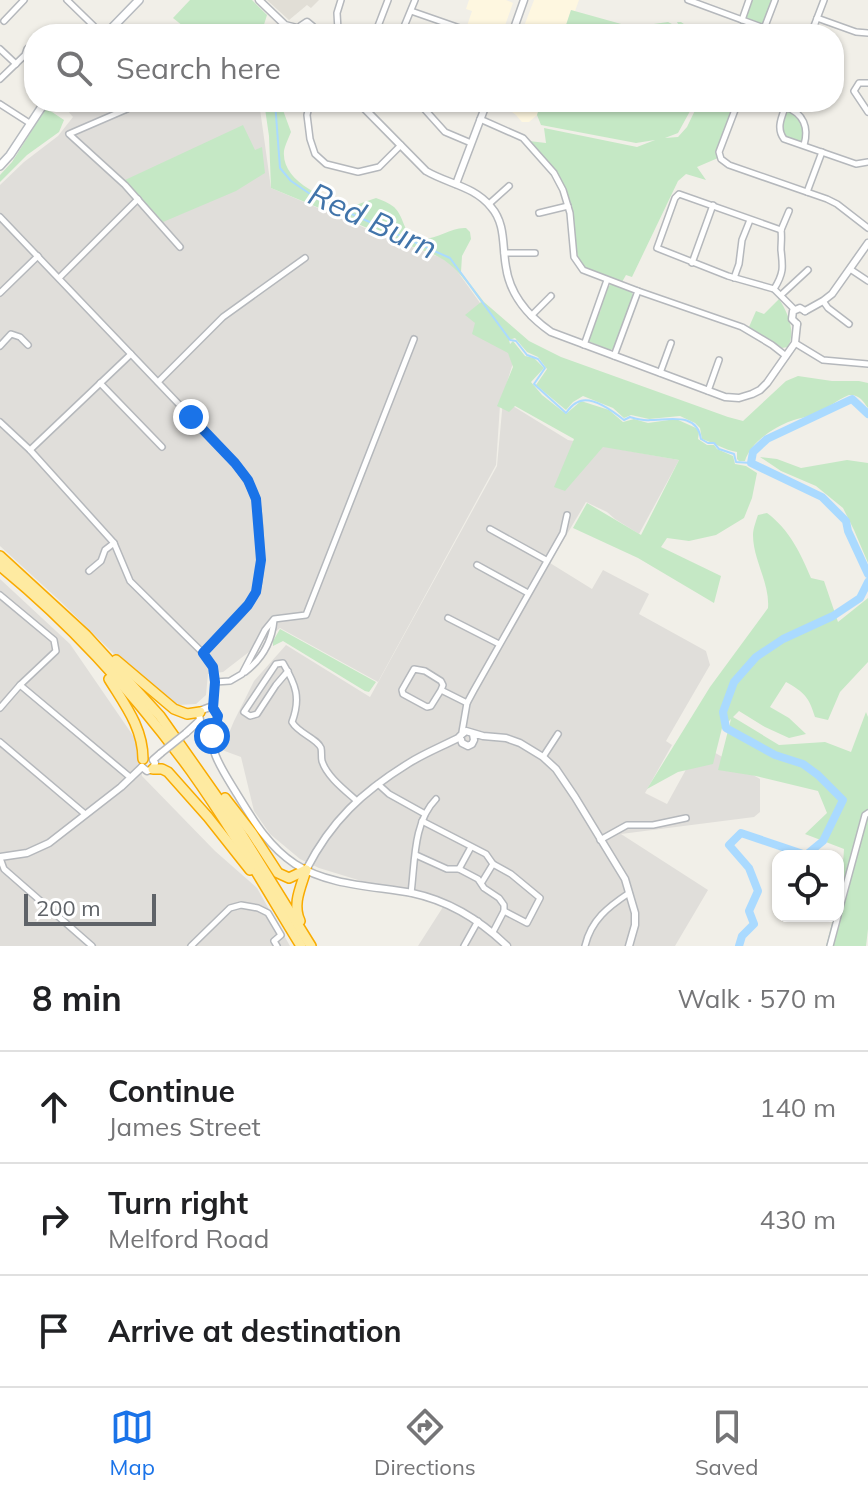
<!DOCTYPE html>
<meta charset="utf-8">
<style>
:root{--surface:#fff;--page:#f2f2f2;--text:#202124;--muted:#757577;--line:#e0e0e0;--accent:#1a73e8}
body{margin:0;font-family:Mulish,sans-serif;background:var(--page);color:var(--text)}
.controls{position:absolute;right:24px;bottom:24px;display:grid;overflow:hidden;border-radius:16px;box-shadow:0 2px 6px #0004}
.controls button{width:72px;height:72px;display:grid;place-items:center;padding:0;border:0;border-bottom:2px solid var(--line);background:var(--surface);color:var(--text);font:40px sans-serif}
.scale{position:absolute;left:24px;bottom:20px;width:132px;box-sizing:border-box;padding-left:8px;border:4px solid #5f6368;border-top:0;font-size:22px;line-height:28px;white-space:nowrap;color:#5f6368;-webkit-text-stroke:6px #fff;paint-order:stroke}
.stop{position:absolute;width:24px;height:24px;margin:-18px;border:6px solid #1a73e8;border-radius:50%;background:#fff}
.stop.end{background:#1a73e8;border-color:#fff;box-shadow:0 2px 8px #0008}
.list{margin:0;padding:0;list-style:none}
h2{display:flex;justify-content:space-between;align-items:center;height:104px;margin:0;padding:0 32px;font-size:34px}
h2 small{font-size:26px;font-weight:400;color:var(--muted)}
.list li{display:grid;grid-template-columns:52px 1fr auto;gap:24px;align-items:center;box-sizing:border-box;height:112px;padding:0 32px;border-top:2px solid var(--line)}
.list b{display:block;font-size:30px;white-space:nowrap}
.list p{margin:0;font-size:26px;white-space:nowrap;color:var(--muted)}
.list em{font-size:26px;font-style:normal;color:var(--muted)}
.icon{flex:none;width:44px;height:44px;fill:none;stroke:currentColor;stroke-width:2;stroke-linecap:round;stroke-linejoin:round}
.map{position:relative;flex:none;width:868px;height:946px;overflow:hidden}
.search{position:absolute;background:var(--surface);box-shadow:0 2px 6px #0004;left:24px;right:24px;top:24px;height:88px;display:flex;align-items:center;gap:20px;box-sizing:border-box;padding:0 28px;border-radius:32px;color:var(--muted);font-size:30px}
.sheet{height:440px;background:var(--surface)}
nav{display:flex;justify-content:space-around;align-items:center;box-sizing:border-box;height:112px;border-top:2px solid var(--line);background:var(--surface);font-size:22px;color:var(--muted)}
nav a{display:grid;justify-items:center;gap:4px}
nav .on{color:var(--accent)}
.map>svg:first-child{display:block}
.commercial{fill:#fef7e0}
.industrial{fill:#e0deda}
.education{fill:#e1ded6}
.green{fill:#c5e8c5}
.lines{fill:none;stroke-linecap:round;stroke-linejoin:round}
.stream{stroke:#aadaff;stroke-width:2}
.river{stroke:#aadaff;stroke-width:8}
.minor-casing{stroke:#b5b8bc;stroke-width:8}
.tertiary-casing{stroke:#b5b8bc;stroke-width:9}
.secondary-casing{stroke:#b6babf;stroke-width:10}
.trunk-casing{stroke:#f9ab00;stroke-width:12}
.minor{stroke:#fff;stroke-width:5}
.tertiary{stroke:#fff;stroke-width:6}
.secondary{stroke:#fff;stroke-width:7}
.trunk{stroke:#feeaa1;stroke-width:9}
.tertiary-bridge-casing{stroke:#b5b8bc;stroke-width:9;stroke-linecap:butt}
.tertiary-bridge{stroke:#fff;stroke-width:6}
.route{stroke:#1a73e8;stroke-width:10}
.labels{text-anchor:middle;stroke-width:6;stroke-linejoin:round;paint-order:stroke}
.water-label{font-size:32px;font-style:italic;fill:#4174aa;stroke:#fff}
</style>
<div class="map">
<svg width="868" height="946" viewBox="0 0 868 946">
<rect width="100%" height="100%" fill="#f1efe8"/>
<g class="commercial">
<polygon points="469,0 506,0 513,3 502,34 487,34 467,26 472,11 466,9"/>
<polygon points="534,0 579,0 575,11 571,10 563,34 521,34"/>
<polygon points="499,102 541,102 537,115 529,122 522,122 516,115"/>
</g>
<g class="industrial">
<polygon points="60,102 259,102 271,188 398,242 450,261 516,353 500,405 496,465 378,682 280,628 223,672 208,674 206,695 196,704 178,705 116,656 60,601 0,546 0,185 24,162 58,136 73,117"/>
<polygon points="503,400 568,440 679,460 639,534 615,519 607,512 586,502 550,563 592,589 603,570 649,594 639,614 706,651 710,665 666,741 672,745 645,793 667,804 700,744 760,779 760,812 754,817 621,834 708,890 675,946 418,946 443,907 419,892 394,891 319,868 300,859 270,834 254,811 241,757 222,750 234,721 254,681 286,645 370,697 497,466"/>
<polygon points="0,579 70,644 136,740 142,776 215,851 257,888 290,946 0,946"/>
</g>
<polygon class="education" points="267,0 319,0 311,8 307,5 289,20"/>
<g class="green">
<polygon points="190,0 252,0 267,15 261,34 193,34 173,18"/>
<polygon points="749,0 775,0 764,28 742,20"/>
<path d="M571,10l61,17 36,-5 12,6 -3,-6h4l13,9c11,-2 25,-4 33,3h-23l-15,-3 5,3h-131z"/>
<path d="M264,102h16l11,30c-2,5 -6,13 -7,19 -3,31 42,48 66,56l26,-9c6,2 13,5 18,9 12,11 8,31 28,32 17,0 29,-12 44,-11l4,4 1,7 -9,17 -1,16 23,30 45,39 32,16 167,60 15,4 43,-40 12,-5 34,5h27l9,2v25c-5,-7 -9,-14 -19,-13 -12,5 -22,14 -33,18 -8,4 -17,5 -25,8 -17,6 -41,22 -46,40h-6l-2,-2v-7c-13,-2 -22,-9 -35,-13l-2,-11 -5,-5 -15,-7 -31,3 -18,-4 -7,3 -11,-10 -30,-12 -10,6 -7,8 -30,-25 11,-16 -9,-12 -11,-5 -12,-14 -6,2 1,4 3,-3 12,15 9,2 10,10 -13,14 11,13 24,19 15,-13 28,9 14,12 11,-3 14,4 28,-4 20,9 3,4 -1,7 9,6h7l3,4 16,7 2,8 11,2 11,7 -5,25 -8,20 -28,17 -27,6 -22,-3 -6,9 60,29 -7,27 -76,-45 -65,-30 14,-25 54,32 38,-75 -76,-13 -38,44 -11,-4 20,-48 -59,-33 -6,6 -12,-6 16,-39 -5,-14 -36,-19 3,-11 -10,-8 16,-13c-20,-27 -29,-44 -63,-53l-147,-61 -2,-52z"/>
<path d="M541,102h154l-17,31 -13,5 13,-1 9,-10 12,-25h36l-18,49 1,7 -21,9 9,13 -20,-6 -8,7 -46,96 -6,-2 -4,7c-12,-5 -31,-8 -40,-18 -9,-10 -6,-40 -10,-55 -7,-27 -23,-49 -43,-68l17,2 -2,-15 93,19 18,-7 -19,3 -95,-18 -4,-10z"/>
<polygon points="785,107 794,110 805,125 804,145 784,139 779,125"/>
<polygon points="46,108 64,120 59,132 27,155 0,182 0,175 12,162"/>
<polygon points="243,125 255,150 262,147 265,173 236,191 163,222 125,180"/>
<polygon points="611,284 632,292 633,296 614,349 610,350 588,341 597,313 600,312 606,289"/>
<path d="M779,299c9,14 17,32 9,48l-6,1 -33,-21 7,-16 8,3z"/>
<polygon points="760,457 777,459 801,468 847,460 868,463 868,563 854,530 843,508 816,486 781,471"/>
<path d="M767,513c22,16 34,41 44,65l13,3 14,41 30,-24v64l-28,30 -12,28 -13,-3c-6,-20 -11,-25 -29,-35l-16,25 19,11 17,16 -17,4 -24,-11 -26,-16 -6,6 46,28 46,-3 26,10 15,-40 2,5v212l-2,17h-40l8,-30h4c0,-22 5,-44 6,-67l-39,-15 22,-21 -9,-22 -62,-15 -38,-6 13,-51 -9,9 -9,36 -35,8 -31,17 63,-102 58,-79c2,-25 -15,-48 -15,-73 0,-6 3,-14 5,-20z"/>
<polygon points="280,629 376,682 369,692 365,691 283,641 273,646 273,641"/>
</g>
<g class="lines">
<path class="stream" d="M275,102l5,66 11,13 25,17 134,60 60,82 6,1 11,14 11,4 7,9 -11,16 32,29c3,-4 6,-8 10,-10 14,-10 37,8 48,17l6,-3c7,2 13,4 20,3 20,0 47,-8 51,19l7,4h6l5,6 15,5 2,8 15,1"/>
<g class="river">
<polyline points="868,414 852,399 767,439 753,452 751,463 822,497 846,521 848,531 868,574"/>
<polyline points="739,946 742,936 754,924 749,911 758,891 749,868 729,845 741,833 806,855 823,841 843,800 818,775 803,764 775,755 726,728 723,712 734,682 756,657 783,639 833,616 860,598 868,582"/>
</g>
<g class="minor-casing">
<g id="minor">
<polyline points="67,0 102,34"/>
<polyline points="688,0 764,28"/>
<polyline points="411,11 477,34"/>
<polyline points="817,18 856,32 868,33"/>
<polyline points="742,20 749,0"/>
<polyline points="4,21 24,0"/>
<polyline points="115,25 125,34"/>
<polyline points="313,29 338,30 342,34"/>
<polyline points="338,30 337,13 341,0"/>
<polyline points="375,34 388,0"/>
<polyline points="401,34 415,0"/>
<polyline points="762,34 775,0"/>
<polyline points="811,34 824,0"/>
<polyline points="0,49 16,64"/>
<polyline points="0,79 25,55 27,49 34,42"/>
<polyline points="868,83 859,83 854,91 868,112"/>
<polyline points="113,102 126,109"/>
<polyline points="136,102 127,109 69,134 125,185 180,247"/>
<polyline points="310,102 307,115 310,139 315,154 326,164 358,172 379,167 401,145"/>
<polyline points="418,102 445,132 471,143"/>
<polyline points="738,102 719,152 721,159 729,165 827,199 837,204 868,228"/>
<path d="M787,102c-4,13 -12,25 -3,37l72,25 12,-2"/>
<polyline points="0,104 31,124"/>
<path d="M785,107c19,6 24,21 19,38"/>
<polyline points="480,119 523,138 554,173 563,190 570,213 574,257 583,270 638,291 742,327 772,345 786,356"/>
<polyline points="807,192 822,152"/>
<polyline points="489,204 509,186"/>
<polyline points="539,213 568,206"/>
<path d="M0,217l235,246c7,10 14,19 19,31 7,19 9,80 2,98 -8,19 -38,46 -53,61"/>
<polyline points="781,230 679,194 675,198 657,248 728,276 774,289 795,310"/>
<polyline points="781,230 789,211"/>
<polyline points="504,253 535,253"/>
<polyline points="692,263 713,205"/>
<polyline points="850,269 868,281"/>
<polyline points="59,278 138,199"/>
<polyline points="734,278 739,264 742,240 750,220"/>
<path d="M774,289c10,-16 9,-22 7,-39 0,-7 1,-13 0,-20"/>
<polyline points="0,293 38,256"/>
<polyline points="781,295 808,270"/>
<polyline points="823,301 828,308 849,324"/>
<polyline points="531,316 551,296"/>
<polyline points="795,343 823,360 868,364"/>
<polyline points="584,345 607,280"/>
<polyline points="0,346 11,334 20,337 28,345"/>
<polyline points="614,356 638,291"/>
<polyline points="660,373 671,343"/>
<polyline points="158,382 223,317 305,258"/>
<polyline points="100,383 162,447"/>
<polyline points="708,391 719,360"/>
<polyline points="0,422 30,450 114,543 130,581 203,653 213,667 215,682 213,708"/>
<polyline points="30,450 131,354"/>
<polyline points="490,529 546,560"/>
<polyline points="477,565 528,593"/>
<polyline points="89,571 101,561 105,550 114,543"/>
<polyline points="0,595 54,640 56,651 20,685 0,708"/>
<polyline points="448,618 499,644"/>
<path d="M288,671l-12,14 -19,29 -7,2 -6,-4 32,-48 7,-1c13,22 18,35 9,59 7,12 25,16 29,26 1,4 0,9 1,13 5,16 24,30 35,40"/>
<path d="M245,672c17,-13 27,-31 29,-52"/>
<polyline points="215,682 230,681 242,674 265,630 274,619 306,615 414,339"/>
<polyline points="20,685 131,778"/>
<polyline points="441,690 431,706 427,707 403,694 402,690 414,669 425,671 441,681 443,685 441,690 467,703"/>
<polyline points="462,732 467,703 474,690 563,533 567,515"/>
<polyline points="0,742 85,814"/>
<polyline points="543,757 558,734"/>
<polyline points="378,784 389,794 425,814"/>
<polyline points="422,821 486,854 493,864 511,874 540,898 527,923 504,911"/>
<polyline points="600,840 627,825 653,825 686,818"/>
<polyline points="416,855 447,869 459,869 478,879 484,888 499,898 504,905 504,911 493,932"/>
<polyline points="0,858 4,869 92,946"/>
<polyline points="459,869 471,847"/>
<polyline points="482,882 493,864"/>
<path d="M411,893c4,-30 2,-71 25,-94"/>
<polyline points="838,915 865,815 868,813"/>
<polyline points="191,946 230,908 241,905 258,908 268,913 281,935 274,941 277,946"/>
<polyline points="464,946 478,921"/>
<path d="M585,946c6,-26 23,-39 44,-53"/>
<polyline points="830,946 838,916"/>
</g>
</g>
<g class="tertiary-casing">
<g id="tertiary">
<polyline points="259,0 285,25 301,29"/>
<polyline points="303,34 301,31 301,26 307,22 313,27 310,34"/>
<polyline points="512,34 524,0"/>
<path d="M358,102l68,69c22,13 48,15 65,36 15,17 11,39 15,60 4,28 22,49 45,65l174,65 14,1 13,-4 8,-4 7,-7 28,-40 2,-19"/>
<polyline points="456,184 487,102"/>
<polyline points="805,311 823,301 832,294 868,243"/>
<polyline points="797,324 792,319 793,311 800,308 805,311"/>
<path d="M186,733l14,-13 -1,-6 3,-4 8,-3 5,3 3,6c-1,4 -4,7 -5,11 -8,20 14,50 24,67 16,26 31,52 58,70 34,22 79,22 117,29 38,8 68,27 95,53"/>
<polyline points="473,734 474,740 472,744 468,746 462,743 460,736 466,731 483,736 506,738 520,743 543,757 556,769 575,797 625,879 635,913 635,925 629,946"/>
<polyline points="142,767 147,771 153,769 155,763 153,760 161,753"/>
<polyline points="0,857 27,853 49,843 121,787 142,767"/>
<path d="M306,870c25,-49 56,-78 103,-107 16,-10 34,-17 51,-26"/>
</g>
</g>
<g class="secondary-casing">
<g id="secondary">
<polyline points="106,34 139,0"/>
<polyline points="0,166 10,155 45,102"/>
</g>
</g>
<g class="trunk-casing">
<g id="trunk">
<polyline points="0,556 86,635 160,716 231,817 311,946"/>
<path d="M0,566c71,58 137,131 191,205 40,56 74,116 110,175"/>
<polyline points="116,660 174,709 187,714 200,712"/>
<path d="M109,679c16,26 34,49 34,80"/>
<polyline points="153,769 162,769 168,772 208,817 250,870"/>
<polyline points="225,798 252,833 278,873 289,878 306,870"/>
<path d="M300,921c-8,-17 1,-34 6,-51"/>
</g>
</g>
<use href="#minor" class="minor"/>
<use href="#tertiary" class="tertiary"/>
<use href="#secondary" class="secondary"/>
<use href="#trunk" class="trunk"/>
<g class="tertiary-bridge-casing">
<polyline id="tertiary-bridge" points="161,753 186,733"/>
</g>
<use href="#tertiary-bridge" class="tertiary-bridge"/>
</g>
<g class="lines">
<path class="route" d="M191,417l44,46 13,17 8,19 5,61 -5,32 -8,13 -45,48 10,14 2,15 -2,26 5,8c-1,8 -5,11 -6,20"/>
</g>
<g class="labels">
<g class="water-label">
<text transform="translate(373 221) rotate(25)" y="11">Red Burn</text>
</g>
</g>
</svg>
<div class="controls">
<button><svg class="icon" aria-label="locate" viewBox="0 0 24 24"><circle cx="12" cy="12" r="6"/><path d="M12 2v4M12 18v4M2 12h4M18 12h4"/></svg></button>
</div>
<div class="scale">200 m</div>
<div class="stop" style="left:212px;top:736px"></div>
<div class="stop end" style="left:191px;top:417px"></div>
<div class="search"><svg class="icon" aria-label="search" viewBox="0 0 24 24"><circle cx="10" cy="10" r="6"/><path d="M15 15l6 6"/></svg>Search here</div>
</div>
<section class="sheet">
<h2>8 min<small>Walk · 570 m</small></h2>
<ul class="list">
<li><svg class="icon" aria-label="ahead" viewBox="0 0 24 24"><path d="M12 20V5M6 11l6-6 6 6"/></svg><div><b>Continue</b><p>James Street</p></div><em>140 m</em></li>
<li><svg class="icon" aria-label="right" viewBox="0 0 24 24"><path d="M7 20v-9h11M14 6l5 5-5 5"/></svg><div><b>Turn right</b><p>Melford Road</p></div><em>430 m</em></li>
<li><svg class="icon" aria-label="arrive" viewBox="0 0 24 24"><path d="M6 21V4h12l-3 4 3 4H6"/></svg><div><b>Arrive at destination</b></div></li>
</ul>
</section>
<nav>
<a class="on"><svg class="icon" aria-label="map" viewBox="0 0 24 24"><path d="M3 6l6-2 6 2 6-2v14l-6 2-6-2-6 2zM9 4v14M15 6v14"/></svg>Map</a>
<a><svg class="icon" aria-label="directions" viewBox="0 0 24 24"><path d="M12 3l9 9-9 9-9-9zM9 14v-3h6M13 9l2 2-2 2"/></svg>Directions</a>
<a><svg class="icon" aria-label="saved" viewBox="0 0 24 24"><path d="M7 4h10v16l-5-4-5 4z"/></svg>Saved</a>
</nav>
